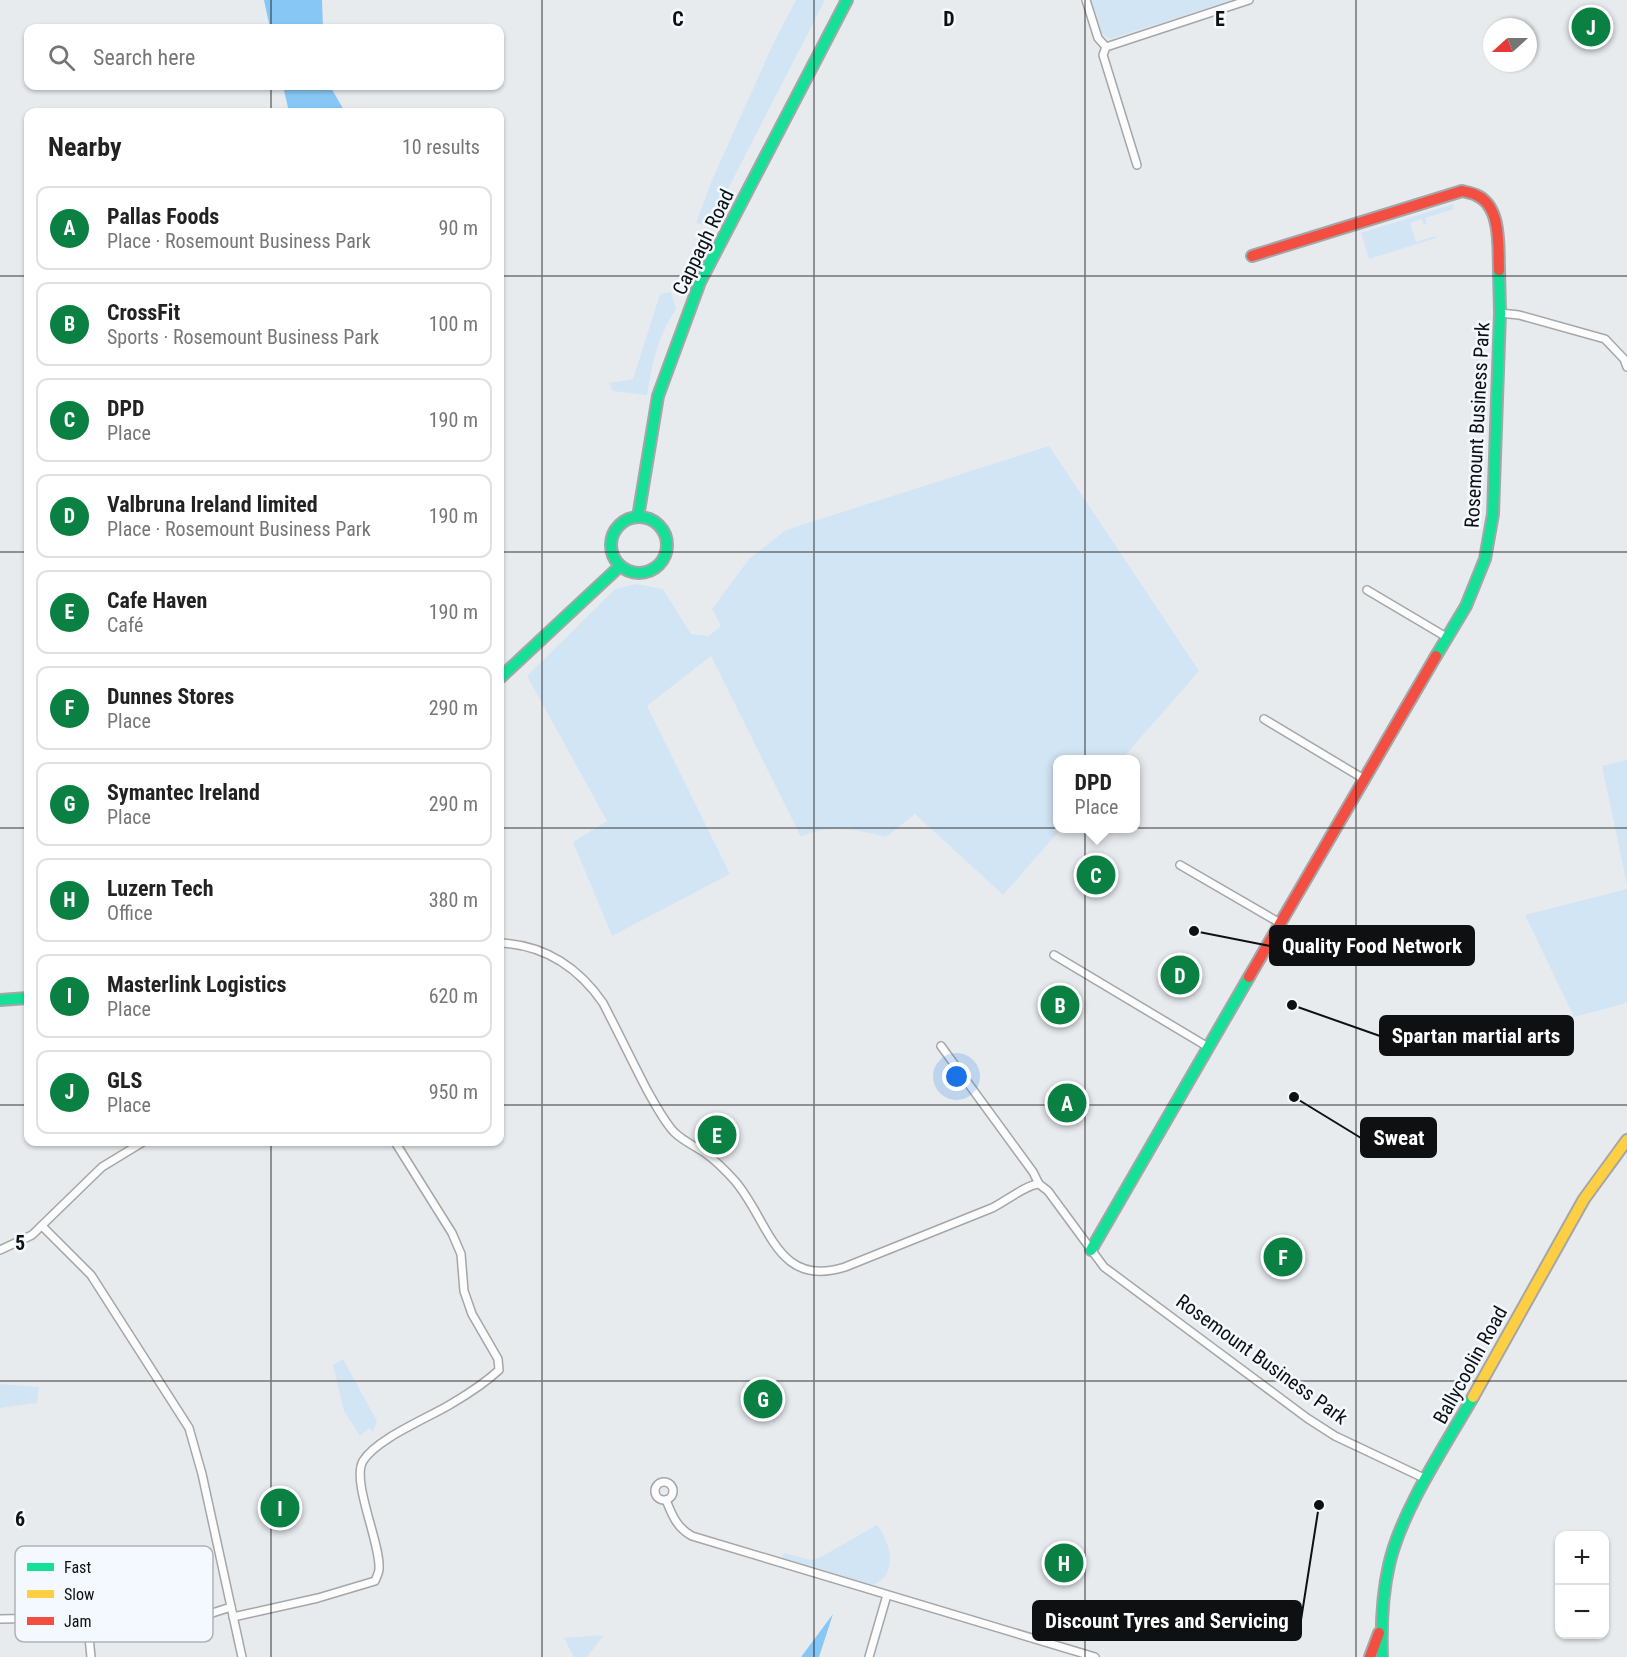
<!DOCTYPE html>
<meta charset="utf-8">
<style>
:root{--surface:#fff;--page:#f6f6f6;--text:#222;--muted:#767676;--line:#e0e0e0;--accent:#0b8043}
body{margin:0;font-family:"Roboto Condensed",sans-serif;background:var(--page);color:var(--text)}
.controls{position:absolute;right:18px;bottom:18px;display:grid;overflow:hidden;border-radius:12px;box-shadow:0 2px 4px #0004}
.controls button{width:54px;height:54px;display:grid;place-items:center;padding:0;border:0;border-bottom:2px solid var(--line);background:var(--surface);color:var(--text);font:30px sans-serif}
.compass{position:absolute;left:1483px;top:18px;width:54px;height:54px;border-radius:50%;background:var(--surface);box-shadow:0 2px 4px #0004;rotate:249deg}
.you{position:absolute;left:957px;top:1077px;width:21px;height:21px;margin:-15px;border:4px solid #fff;border-radius:50%;background:#1a73e8;box-shadow:0 0 0 9px #1a73e833}
.badge{display:grid;place-items:center;width:39px;height:39px;border-radius:50%;background:var(--accent);color:#fff;font-size:20px;font-weight:700}
.pin{position:absolute;translate:-50% -50%;border:3px solid #fff;box-shadow:0 2px 6px #0006}
.popup{position:absolute;left:1053px;top:755px;width:87px;height:78px;box-sizing:border-box;display:grid;place-content:center;border-radius:12px;background:var(--surface);filter:drop-shadow(0 2px 4px #0005);font-size:20px;white-space:nowrap;color:var(--muted)}
.popup b{font-size:22px;color:var(--text)}
.popup::after{content:'';position:absolute;left:50%;top:100%;margin-left:-12px;border:12px solid transparent;border-top-color:var(--surface)}
.list{margin:0;padding:0;list-style:none}
h2{display:flex;justify-content:space-between;align-items:center;height:78px;margin:0;padding:0 24px;font-size:26px}
h2 small{font-size:20px;font-weight:400;color:var(--muted)}
.list li{display:grid;grid-template-columns:39px 1fr auto;gap:18px;align-items:center;box-sizing:border-box;height:84px;margin:0 12px 12px;padding:0 12px;border:2px solid var(--line);border-radius:12px}
.list b{display:block;font-size:22px;white-space:nowrap}
.list p{margin:0;font-size:20px;white-space:nowrap;color:var(--muted)}
.list em{font-size:20px;font-style:normal;color:var(--muted)}
.icon{flex:none;width:33px;height:33px;fill:none;stroke:currentColor;stroke-width:2;stroke-linecap:round;stroke-linejoin:round}
.map{position:relative;flex:none;width:1627px;height:1657px;overflow:hidden}
.search{position:absolute;background:var(--surface);box-shadow:0 2px 4px #0004;left:24px;top:24px;width:480px;height:66px;display:flex;align-items:center;gap:15px;box-sizing:border-box;padding:0 21px;border-radius:12px;color:var(--muted);font-size:22px}
.panel{position:absolute;background:var(--surface);box-shadow:0 2px 4px #0004;left:24px;top:108px;width:480px;height:1038px;border-radius:12px}
.map>svg:first-child{display:block}
.green{fill:#d2e5f5}
.water{fill:#87c7f6}
.lines{fill:none;stroke-linecap:round;stroke-linejoin:round}
.street-casing{stroke:#a4a6a8;stroke-width:10}
.fast-casing{stroke:#a4a6a8;stroke-width:14}
.slow-casing{stroke:#a4a6a8;stroke-width:14}
.jam-casing{stroke:#a4a6a8;stroke-width:14}
.street{stroke:#fcfcfc;stroke-width:7}
.fast{stroke:#16e098;stroke-width:10}
.slow{stroke:#ffcf43;stroke-width:10}
.jam{stroke:#f24e42;stroke-width:10}
.grid{fill:none;stroke:#0e1012;stroke-width:1.5;stroke-opacity:0.55}
.labels{text-anchor:middle;stroke-width:5;stroke-linejoin:round;paint-order:stroke}
.street-label{font-size:20px;fill:#0e1012;stroke:#f3f9ff}
.key{fill:#f3f9ff;stroke:#aeb3b8;stroke-width:1.5}
.key-label{font-size:16px;fill:#0e1012}
.grid-label{font-size:20px;text-anchor:middle;font-weight:bold;fill:#0e1012;stroke:#f3f9ff;stroke-width:5;stroke-linejoin:round;paint-order:stroke}
.leader{fill:none;stroke:#0e1012;stroke-width:2}
.callout-dot{fill:#0e1012;stroke:#f3f9ff;stroke-width:2}
.callout{fill:#0e1012;stroke:#0e1012;stroke-width:2}
.callout-label{font-size:21px;text-anchor:middle;font-weight:bold;fill:#fff}
</style>
<div class="map">
<svg width="1627" height="1657" viewBox="0 0 1627 1657">
<rect width="100%" height="100%" fill="#e8ebee"/>
<g class="green">
<polygon points="796,0 825,0 709,226 696,223 712,180 774,42"/>
<polygon points="1091,0 1233,0 1110,39 1101,33"/>
<polygon points="1453,204 1454,209 1425,218 1427,224 1424,225 1422,219 1410,223 1416,242 1435,236 1436,238 1369,259 1361,233"/>
<path d="M671,292l5,17c-18,27 -24,55 -29,86l-34,-4 -4,-8 24,-4 27,-85z"/>
<path d="M1049,446l150,225 -77,88 -65,1v68l4,1 -58,66 -88,-81 -29,23c-27,-7 -59,-14 -85,0l-90,-181 -64,50 83,168 -118,62 -39,-94 34,-21 -80,-145 88,-87 21,-5 27,5 28,45 18,2 12,-10 -9,-17 37,-50 37,-29z"/>
<polygon points="1627,760 1627,885 1602,766"/>
<polygon points="1627,889 1627,1003 1574,1017 1525,915"/>
<polygon points="343,1359 377,1421 373,1432 369,1428 360,1436 344,1411 333,1365"/>
<polygon points="0,1384 39,1387 37,1403 0,1408"/>
<path d="M877,1525c14,17 22,52 -5,60l-90,-27 2,-5 27,7 10,-3z"/>
<polygon points="1092,1600 1108,1605 1107,1609 1120,1613 1114,1626 1110,1628 1085,1621"/>
<polygon points="604,1635 587,1657 574,1657 564,1638"/>
</g>
<g class="water">
<polygon points="264,0 322,0 323,28 270,28"/>
<polygon points="283,86 330,86 345,112 289,112"/>
<polygon points="833,1614 819,1657 801,1657"/>
</g>
<g class="lines">
<g class="street-casing">
<g id="street">
<polyline points="1086,0 1098,38 1106,47 1249,0"/>
<polyline points="1106,47 1103,55 1137,165"/>
<polyline points="1500,313 1519,315 1605,339 1624,359 1627,367"/>
<polyline points="1367,590 1448,638"/>
<polyline points="1264,719 1364,779"/>
<polyline points="1180,865 1280,923"/>
<path d="M500,943c44,2 78,24 103,60 15,29 29,58 44,87 8,14 16,30 27,42 9,9 21,14 31,21 10,7 21,18 30,28 35,41 41,108 110,86l147,-59c13,-6 35,-24 47,-24"/>
<polyline points="1054,955 1208,1047"/>
<polyline points="941,1046 1033,1172 1039,1184 1048,1191 1104,1267 1307,1418 1335,1436 1426,1479"/>
<polyline points="43,1227 91,1275 189,1428 202,1474 242,1657"/>
<polyline points="0,1250 32,1235 102,1167 143,1142"/>
<circle cx="664" cy="1491" r="9"/>
<path d="M666,1500c6,15 11,28 26,36l403,121"/>
<polyline points="87,1617 91,1657"/>
<path d="M233,1617l85,-19 57,-17c1,-3 4,-8 4,-12 2,-25 -28,-88 -16,-108 13,-22 65,-43 88,-57 17,-10 34,-21 48,-34l-1,-11 -26,-45 -8,-23 -3,-37 -9,-21 -57,-91"/>
<polyline points="0,1619 206,1615 231,1607"/>
<polyline points="869,1657 887,1595"/>
</g>
</g>
<g class="fast-casing">
<g id="fast">
<polyline points="638,517 658,396 700,282 847,0"/>
<circle cx="639" cy="545" r="28"/>
<polyline points="1436,656 1466,606 1485,559 1493,514 1500,313 1499,270"/>
<polyline points="500,678 620,566"/>
<polyline points="0,1000 28,998"/>
<polyline points="1091,1250 1249,977"/>
<path d="M1382,1657c-1,-30 0,-62 7,-92 12,-54 56,-119 84,-168"/>
</g>
</g>
<g class="slow-casing">
<polyline id="slow" points="1473,1397 1584,1199 1627,1140"/>
</g>
<g class="jam-casing">
<g id="jam">
<path d="M1252,256l210,-65c4,1 10,2 14,4 26,11 22,52 23,75"/>
<polyline points="1249,977 1436,656"/>
<polyline points="1370,1657 1379,1633"/>
</g>
</g>
<use href="#street" class="street"/>
<use href="#fast" class="fast"/>
<use href="#slow" class="slow"/>
<use href="#jam" class="jam"/>
</g>
<path class="grid" d="M271,0v28M542,0v1657M814,0v1657M1085,0v1657M1356,0v1657M271,86v26M0,276h28M500,276h1127M0,552h28M500,552h1127M0,828h28M500,828h1127M0,1105h28M500,1105h1127M271,1142v515M0,1381h1627"/>
<g class="labels">
<g class="street-label">
<text transform="translate(703 242) rotate(-64)" y="7">Cappagh Road</text>
<text transform="translate(1477 425) rotate(-87)" y="7">Rosemount Business Park</text>
<text transform="translate(1262 1359) rotate(36)" y="7">Rosemount Business Park</text>
<text transform="translate(1470 1365) rotate(-61)" y="7">Ballycoolin Road</text>
</g>
</g>
<rect x="15" y="1546" width="198" height="96" rx="9" class="key"/>
<rect x="27" y="1563" width="27" height="8" fill="#16e098"/>
<rect x="27" y="1590" width="27" height="8" fill="#ffcf43"/>
<rect x="27" y="1617" width="27" height="8" fill="#f24e42"/>
<g class="key-label">
<text x="64" y="1573">Fast</text>
<text x="64" y="1600">Slow</text>
<text x="64" y="1627">Jam</text>
</g>
<g class="grid-label">
<text x="678" y="26">C</text>
<text x="949" y="26">D</text>
<text x="1220" y="26">E</text>
<text x="20" y="1250">5</text>
<text x="20" y="1526">6</text>
</g>
<path class="leader" d="M1194 931L1270 946M1292 1005L1380 1036M1294 1097L1361 1138M1319 1505L1301 1620"/>
<g class="callout-dot">
<circle cx="1194" cy="931" r="6"/>
<circle cx="1292" cy="1005" r="6"/>
<circle cx="1294" cy="1097" r="6"/>
<circle cx="1319" cy="1505" r="6"/>
</g>
<g class="callout">
<rect x="1270" y="926" width="204" height="39" rx="6"/>
<rect x="1380" y="1016" width="193" height="39" rx="6"/>
<rect x="1361" y="1118" width="75" height="39" rx="6"/>
<rect x="1033" y="1601" width="268" height="39" rx="6"/>
</g>
<g class="callout-label">
<text x="1372" y="953">Quality Food Network</text>
<text x="1476" y="1043">Spartan martial arts</text>
<text x="1399" y="1145">Sweat</text>
<text x="1167" y="1628">Discount Tyres and Servicing</text>
</g>
</svg>
<div class="controls">
<button>+</button>
<button>−</button>
</div>
<svg class="compass" viewBox="-18 -18 36 36"><path d="M0-13l5 13h-10z" fill="#e53935"/><path d="M0 13l5-13h-10z" fill="#767676"/></svg>
<div class="you"></div>
<div class="pin badge" style="left:1067px;top:1103px">A</div>
<div class="pin badge" style="left:1060px;top:1005px">B</div>
<div class="pin badge" style="left:1096px;top:875px">C</div>
<div class="popup"><b>DPD</b>Place</div>
<div class="pin badge" style="left:1180px;top:975px">D</div>
<div class="pin badge" style="left:717px;top:1135px">E</div>
<div class="pin badge" style="left:1283px;top:1257px">F</div>
<div class="pin badge" style="left:763px;top:1399px">G</div>
<div class="pin badge" style="left:1064px;top:1563px">H</div>
<div class="pin badge" style="left:280px;top:1508px">I</div>
<div class="pin badge" style="left:1591px;top:27px">J</div>
<div class="search"><svg class="icon" aria-label="search" viewBox="0 0 24 24"><circle cx="10" cy="10" r="6"/><path d="M15 15l6 6"/></svg>Search here</div>
<section class="panel">
<h2>Nearby<small>10 results</small></h2>
<ul class="list">
<li><span class="badge">A</span><div><b>Pallas Foods</b><p>Place · Rosemount Business Park</p></div><em>90 m</em></li>
<li><span class="badge">B</span><div><b>CrossFit</b><p>Sports · Rosemount Business Park</p></div><em>100 m</em></li>
<li><span class="badge">C</span><div><b>DPD</b><p>Place</p></div><em>190 m</em></li>
<li><span class="badge">D</span><div><b>Valbruna Ireland limited</b><p>Place · Rosemount Business Park</p></div><em>190 m</em></li>
<li><span class="badge">E</span><div><b>Cafe Haven</b><p>Café</p></div><em>190 m</em></li>
<li><span class="badge">F</span><div><b>Dunnes Stores</b><p>Place</p></div><em>290 m</em></li>
<li><span class="badge">G</span><div><b>Symantec Ireland</b><p>Place</p></div><em>290 m</em></li>
<li><span class="badge">H</span><div><b>Luzern Tech</b><p>Office</p></div><em>380 m</em></li>
<li><span class="badge">I</span><div><b>Masterlink Logistics</b><p>Place</p></div><em>620 m</em></li>
<li><span class="badge">J</span><div><b>GLS</b><p>Place</p></div><em>950 m</em></li>
</ul>
</section>
</div>
